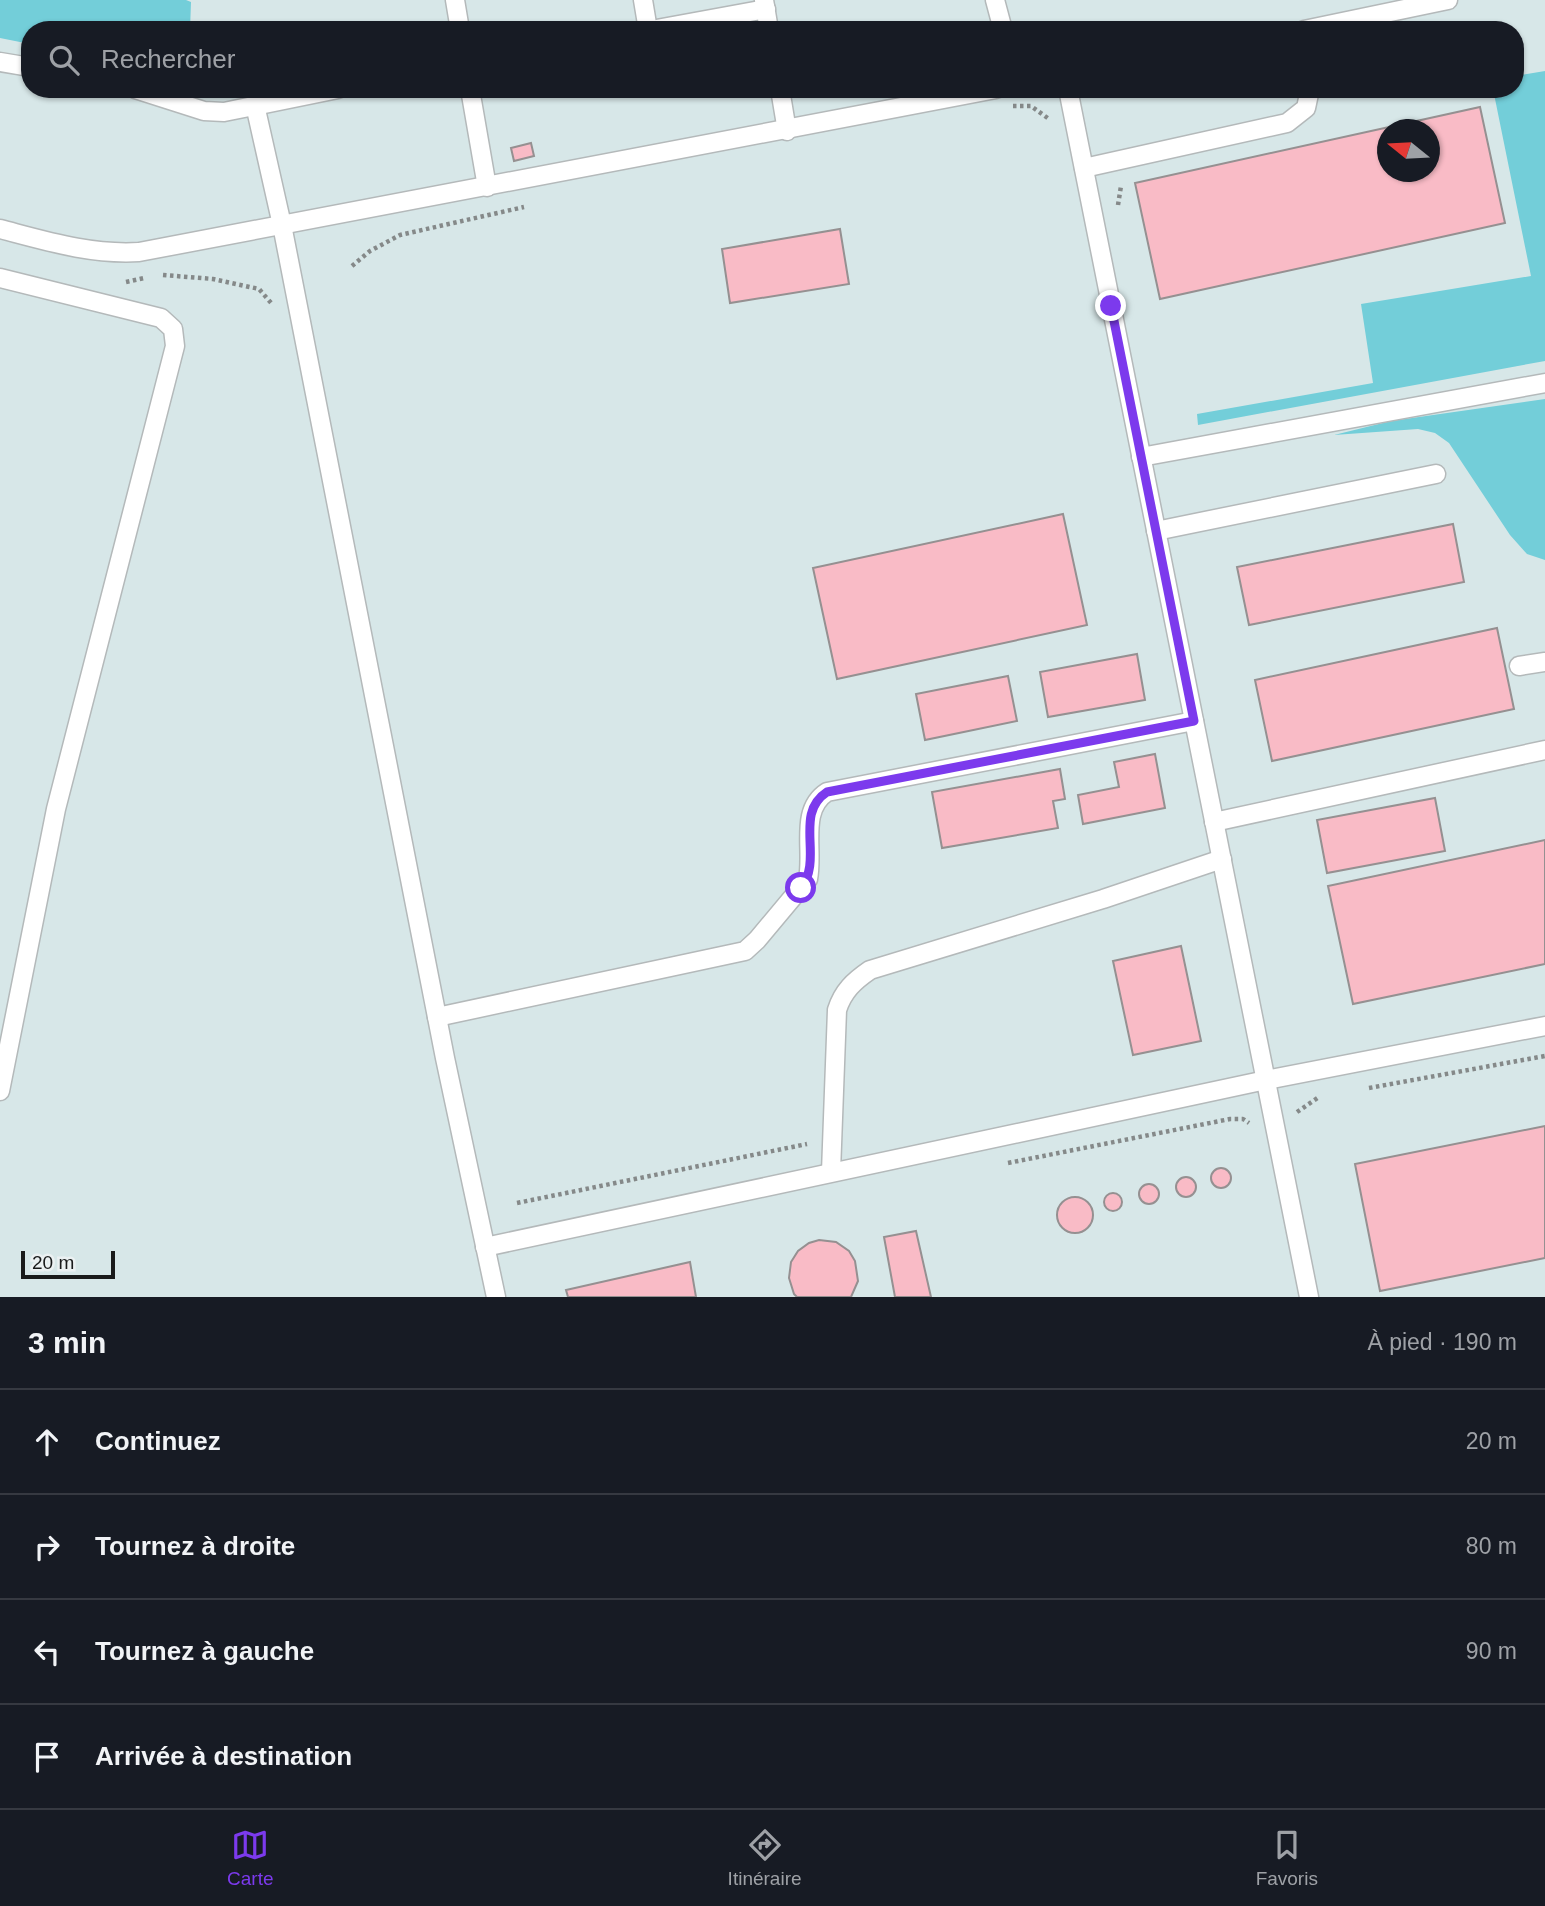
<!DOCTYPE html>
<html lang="fr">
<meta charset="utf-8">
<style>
:root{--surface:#171b24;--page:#20242c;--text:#f1f3f6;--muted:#9ea1a6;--line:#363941;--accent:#7c3aed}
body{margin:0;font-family:Helvetica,sans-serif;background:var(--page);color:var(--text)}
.compass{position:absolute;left:1377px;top:119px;width:63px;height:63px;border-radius:50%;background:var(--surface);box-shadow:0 2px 5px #0004;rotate:288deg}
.scale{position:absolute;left:21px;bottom:18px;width:94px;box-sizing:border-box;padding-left:7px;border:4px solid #191b1b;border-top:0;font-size:19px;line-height:24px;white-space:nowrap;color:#191b1b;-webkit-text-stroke:5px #ebf1f2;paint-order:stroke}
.stop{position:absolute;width:21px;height:21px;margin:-16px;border:5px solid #7c3aed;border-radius:50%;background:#fff}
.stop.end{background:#7c3aed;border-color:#fff;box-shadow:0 2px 7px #0008}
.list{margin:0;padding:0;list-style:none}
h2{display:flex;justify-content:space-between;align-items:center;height:91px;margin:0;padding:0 28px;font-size:30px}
h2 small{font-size:23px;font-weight:400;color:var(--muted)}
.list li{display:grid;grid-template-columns:46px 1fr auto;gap:21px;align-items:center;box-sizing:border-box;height:105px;padding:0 28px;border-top:2px solid var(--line)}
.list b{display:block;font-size:26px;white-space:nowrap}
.list em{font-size:23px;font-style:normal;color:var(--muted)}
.icon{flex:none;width:38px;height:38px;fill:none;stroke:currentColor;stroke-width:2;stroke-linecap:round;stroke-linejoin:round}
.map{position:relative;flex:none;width:1545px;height:1297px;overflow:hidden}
.search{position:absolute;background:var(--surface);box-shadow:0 2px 5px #0004;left:21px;right:21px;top:21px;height:77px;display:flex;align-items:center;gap:18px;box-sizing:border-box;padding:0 24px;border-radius:28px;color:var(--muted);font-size:26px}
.sheet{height:511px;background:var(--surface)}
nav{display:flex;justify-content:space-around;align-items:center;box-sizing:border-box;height:98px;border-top:2px solid var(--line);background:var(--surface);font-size:19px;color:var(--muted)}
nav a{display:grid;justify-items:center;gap:4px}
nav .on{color:var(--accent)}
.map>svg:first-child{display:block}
.built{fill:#d7e7e8;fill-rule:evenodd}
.green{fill:#73ced9}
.building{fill:#f9bbc6;stroke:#959091;stroke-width:2;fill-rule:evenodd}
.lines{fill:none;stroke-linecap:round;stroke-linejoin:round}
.service-casing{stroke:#b4b9ba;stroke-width:21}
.path{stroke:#858989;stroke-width:4.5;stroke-dasharray:3.5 3.5;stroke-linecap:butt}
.service{stroke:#fff;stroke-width:18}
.route{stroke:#7c3aed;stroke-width:9}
</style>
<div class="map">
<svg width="1545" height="1297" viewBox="0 0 1545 1297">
<rect width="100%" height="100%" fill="#ebf1f2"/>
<path class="built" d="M0,0h1545v1297h-1545zM30,30h1485v59h-1485zM1388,130h42v42h-42z"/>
<g class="green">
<polygon points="0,0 186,0 191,2 190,30 30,30 30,44 0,38"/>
<polygon points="1545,71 1545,361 1198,425 1197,414 1373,383 1361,304 1531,276 1493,89 1515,89 1515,76"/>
<polygon points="1545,399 1545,560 1527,554 1510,535 1449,443 1435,433 1418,429 1334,435 1391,421"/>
</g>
<g class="building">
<path d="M1480,107l25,116 -345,76 -25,-116zM1388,130h42v42h-42z"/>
<polygon points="531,143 534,156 514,161 511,148"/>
<polygon points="840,229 849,284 730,303 722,249"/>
<polygon points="1063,514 1087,625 837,679 813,568"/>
<polygon points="1453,524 1464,582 1249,625 1237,567"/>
<polygon points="1497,628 1514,709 1272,761 1255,680"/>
<polygon points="1137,654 1145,700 1048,717 1040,672"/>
<polygon points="1008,676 1017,721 925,740 916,694"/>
<polygon points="1155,754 1165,808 1083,824 1078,795 1119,787 1114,762"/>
<polygon points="1060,769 1065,799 1053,801 1058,828 942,848 932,792"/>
<polygon points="1435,798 1445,851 1327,873 1317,820"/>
<polygon points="1545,840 1545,964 1353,1004 1328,886"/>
<polygon points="1181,946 1201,1041 1133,1055 1113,961"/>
<polygon points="1545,1126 1545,1258 1380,1291 1355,1164"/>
<circle cx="1221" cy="1178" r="10"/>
<circle cx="1186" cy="1187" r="10"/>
<circle cx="1149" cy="1194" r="10"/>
<circle cx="1113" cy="1202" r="9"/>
<circle cx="1075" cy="1215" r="18"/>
<polygon points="916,1231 931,1297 895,1297 884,1237"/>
<polygon points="819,1240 836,1242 849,1251 855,1261 858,1281 851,1297 797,1297 794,1294 789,1278 791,1262 798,1251 809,1243"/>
<polygon points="690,1262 696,1297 568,1297 566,1290"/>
</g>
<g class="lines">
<g class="service-casing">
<g id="service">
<polyline points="455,0 460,30"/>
<polyline points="643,0 648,30"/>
<polyline points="764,0 769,30"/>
<polyline points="995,0 1003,30"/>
<polyline points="651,30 766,9"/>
<polyline points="1304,30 1448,0"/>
<polyline points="0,62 30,67"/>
<polyline points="135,89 204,111 224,112 338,89"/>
<polyline points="470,89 487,187"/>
<polyline points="780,89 787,131"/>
<polyline points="1068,89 1309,1297"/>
<polyline points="255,105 282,225 445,1058 496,1297"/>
<polyline points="1084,168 1287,123 1306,108 1310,89"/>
<path d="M0,229c46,12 91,26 139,23l857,-163"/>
<polyline points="0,278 161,318 173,329 175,346 56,809 0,1091"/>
<polyline points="1141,457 1545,383"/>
<polyline points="1156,531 1436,474"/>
<polyline points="1519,666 1545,662"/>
<polyline points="1214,822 1545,750"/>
<path d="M437,1017l308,-66 12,-11 51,-61c6,-29 -9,-69 19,-87l367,-71"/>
<path d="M831,1172l6,-162c6,-19 17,-29 33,-40l233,-71 119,-40"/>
<polyline points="485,1247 1266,1080 1545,1026"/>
</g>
</g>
<g class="path">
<polyline points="1013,106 1031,106 1049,119"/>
<polyline points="1118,205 1121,186"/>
<polyline points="352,266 370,251 400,235 524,207"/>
<polyline points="163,275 213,279 259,289 272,304"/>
<polyline points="126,282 144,278"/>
<polyline points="1369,1088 1545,1056"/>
<polyline points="1297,1112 1319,1097"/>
<polyline points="1008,1163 1230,1119 1243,1119 1249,1123"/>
<polyline points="517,1203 807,1144"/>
</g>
<use href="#service" class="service"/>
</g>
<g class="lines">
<path class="route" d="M801,888c23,-29 -8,-74 26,-96l367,-71 -83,-415"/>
</g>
</svg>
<svg class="compass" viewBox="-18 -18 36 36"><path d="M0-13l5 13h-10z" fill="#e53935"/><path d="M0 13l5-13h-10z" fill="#9ea1a6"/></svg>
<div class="scale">20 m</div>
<div class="stop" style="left:801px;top:888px"></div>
<div class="stop end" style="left:1111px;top:306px"></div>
<div class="search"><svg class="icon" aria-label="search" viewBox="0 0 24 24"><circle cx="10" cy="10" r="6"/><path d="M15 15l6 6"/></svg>Rechercher</div>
</div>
<section class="sheet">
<h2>3 min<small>À pied · 190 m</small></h2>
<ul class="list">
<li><svg class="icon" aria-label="ahead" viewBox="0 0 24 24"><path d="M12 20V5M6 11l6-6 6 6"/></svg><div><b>Continuez</b></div><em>20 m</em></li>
<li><svg class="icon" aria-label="right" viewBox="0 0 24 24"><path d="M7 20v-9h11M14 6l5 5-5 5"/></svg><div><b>Tournez à droite</b></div><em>80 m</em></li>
<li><svg class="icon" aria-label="left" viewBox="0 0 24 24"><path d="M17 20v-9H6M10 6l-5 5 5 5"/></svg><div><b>Tournez à gauche</b></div><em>90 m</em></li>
<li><svg class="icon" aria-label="arrive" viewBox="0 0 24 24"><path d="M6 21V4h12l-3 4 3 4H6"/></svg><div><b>Arrivée à destination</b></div></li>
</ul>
</section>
<nav>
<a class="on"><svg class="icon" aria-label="map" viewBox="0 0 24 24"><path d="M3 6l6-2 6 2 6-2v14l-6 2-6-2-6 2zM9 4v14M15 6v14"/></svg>Carte</a>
<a><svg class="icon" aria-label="directions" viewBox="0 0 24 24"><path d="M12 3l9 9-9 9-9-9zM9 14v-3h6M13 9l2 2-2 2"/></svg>Itinéraire</a>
<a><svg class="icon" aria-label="saved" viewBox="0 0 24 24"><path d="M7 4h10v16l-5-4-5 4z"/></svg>Favoris</a>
</nav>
